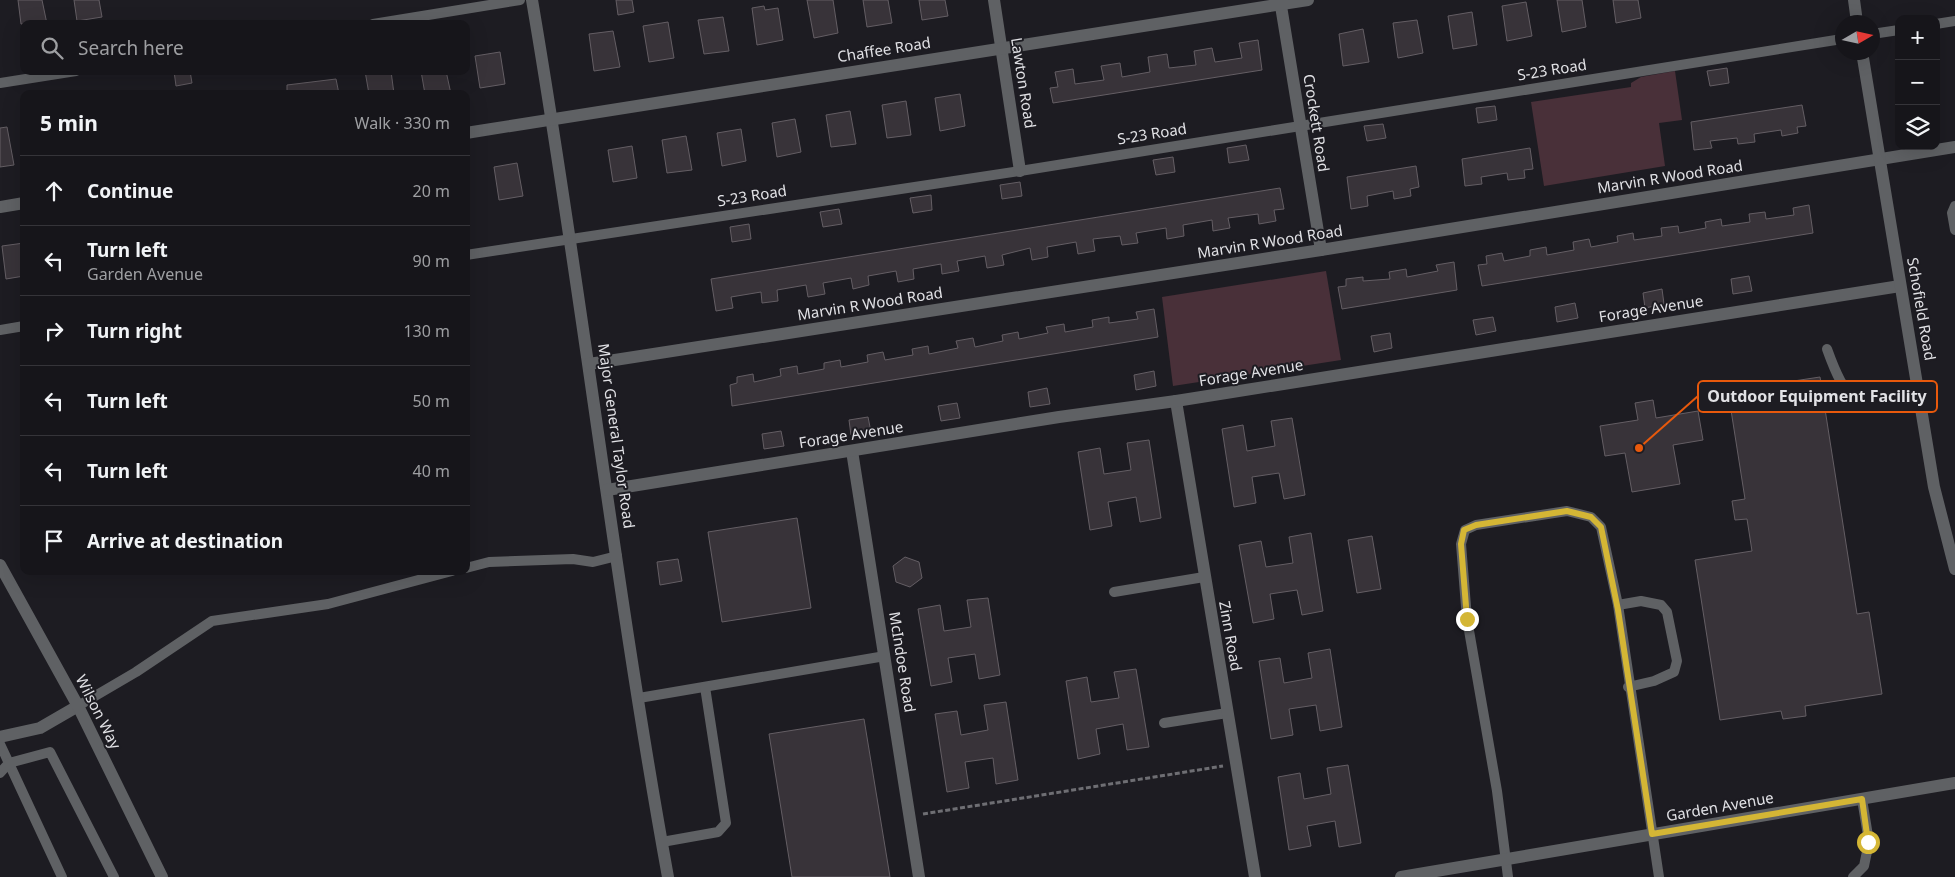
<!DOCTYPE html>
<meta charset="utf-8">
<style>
:root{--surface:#16151a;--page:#1f1e23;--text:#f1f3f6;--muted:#9e9fa2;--line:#353439}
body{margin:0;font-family:"Noto Sans",sans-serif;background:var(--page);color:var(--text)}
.controls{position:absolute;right:15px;top:15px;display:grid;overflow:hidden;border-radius:10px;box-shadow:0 5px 20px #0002}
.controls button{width:45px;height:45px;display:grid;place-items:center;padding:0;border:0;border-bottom:1px solid var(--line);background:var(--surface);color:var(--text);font:25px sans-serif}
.compass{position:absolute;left:1835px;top:15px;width:45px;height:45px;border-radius:50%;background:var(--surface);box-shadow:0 5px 20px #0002;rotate:81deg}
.stop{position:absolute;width:15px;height:15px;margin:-11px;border:4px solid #d4b635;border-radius:50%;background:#fff}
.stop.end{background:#d4b635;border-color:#fff;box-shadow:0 1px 5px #0008}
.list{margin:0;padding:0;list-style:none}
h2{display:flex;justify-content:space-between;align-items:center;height:65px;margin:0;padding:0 20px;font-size:21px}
h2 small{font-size:16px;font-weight:400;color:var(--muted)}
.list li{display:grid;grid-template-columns:32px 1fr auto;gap:15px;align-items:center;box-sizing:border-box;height:70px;padding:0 20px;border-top:1px solid var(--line)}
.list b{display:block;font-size:19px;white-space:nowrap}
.list p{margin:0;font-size:16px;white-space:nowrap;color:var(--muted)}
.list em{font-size:16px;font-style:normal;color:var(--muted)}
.icon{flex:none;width:28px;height:28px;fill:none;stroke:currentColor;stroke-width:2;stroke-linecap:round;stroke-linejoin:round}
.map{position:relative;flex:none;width:1955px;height:877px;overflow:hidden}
.search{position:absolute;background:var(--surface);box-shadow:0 5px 20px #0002;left:20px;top:20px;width:450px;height:55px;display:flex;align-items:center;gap:12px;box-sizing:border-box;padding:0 18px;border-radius:10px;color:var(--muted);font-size:19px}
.panel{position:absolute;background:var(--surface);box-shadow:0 5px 20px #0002;left:20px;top:90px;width:450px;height:485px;border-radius:10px}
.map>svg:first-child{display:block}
.green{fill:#493039}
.building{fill:#383339;stroke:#645e64}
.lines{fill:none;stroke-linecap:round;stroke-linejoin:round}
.path{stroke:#6e6e73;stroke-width:3;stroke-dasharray:5 2.5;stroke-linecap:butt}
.service{stroke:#5f6164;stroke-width:10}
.minor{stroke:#5f6164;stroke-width:12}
.tertiary{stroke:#5f6164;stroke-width:12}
.route{stroke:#d4b635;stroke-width:6}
.labels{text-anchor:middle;stroke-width:4;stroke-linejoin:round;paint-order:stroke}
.street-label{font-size:15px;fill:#e1e1e5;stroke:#1d1c22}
.leader{fill:none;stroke:#e8590c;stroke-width:2}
.callout-dot{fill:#e8590c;stroke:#1d1c22;stroke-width:2}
.callout{fill:#1d1c22;stroke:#e8590c;stroke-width:2}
.callout-label{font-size:16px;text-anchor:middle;font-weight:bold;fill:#e1e1e5}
</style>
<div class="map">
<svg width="1955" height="877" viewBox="0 0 1955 877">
<rect width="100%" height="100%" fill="#1d1c22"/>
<g class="green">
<polygon points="1675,71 1682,120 1659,123 1665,166 1544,186 1531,102 1631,87 1631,83 1641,77"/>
<polygon points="1326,271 1341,360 1173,386 1162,297"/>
</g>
<g class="building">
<polygon points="18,0 42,0 47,24 21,24"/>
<polygon points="74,0 99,0 102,17 77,21"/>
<polygon points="616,0 632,0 634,12 618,15"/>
<polygon points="807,0 833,0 838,33 814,38"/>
<polygon points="863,0 888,0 892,23 867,27"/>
<polygon points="919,0 945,0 948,16 922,20"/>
<polygon points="1557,0 1582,0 1586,27 1562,32"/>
<polygon points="1613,0 1638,0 1641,18 1616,23"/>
<polygon points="1526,2 1532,36 1507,41 1502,6"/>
<polygon points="764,6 765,10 778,8 783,40 757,45 752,8"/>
<polygon points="1472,12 1477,45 1453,49 1448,16"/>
<polygon points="723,17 729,51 704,54 698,20"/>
<polygon points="1417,20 1423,53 1398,58 1393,23"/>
<polygon points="668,22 674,58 649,62 643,26"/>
<polygon points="1363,29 1369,62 1343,66 1339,34"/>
<polygon points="613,31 620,67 594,71 589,34"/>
<polygon points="1258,40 1262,70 1053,103 1050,88 1058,87 1055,72 1073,69 1075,84 1104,80 1101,66 1120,63 1122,77 1150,72 1148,57 1167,54 1169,68 1196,65 1194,51 1212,48 1215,62 1242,58 1239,43"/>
<polygon points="500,52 505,84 480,88 475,56"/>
<polygon points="1727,68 1729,83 1710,86 1707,71"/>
<polygon points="174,71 190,71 192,83 176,86"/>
<polygon points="365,71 391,71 394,94 369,94"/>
<polygon points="421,71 446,71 451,94 425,94"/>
<polygon points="336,79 339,94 287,94 287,85"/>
<polygon points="960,94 965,126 940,131 935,98"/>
<polygon points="906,101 911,135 887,138 882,105"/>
<polygon points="1802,105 1806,126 1797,127 1798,133 1782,136 1781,130 1754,134 1755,142 1738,144 1737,138 1710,141 1712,148 1694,150 1691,122"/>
<polygon points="1495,106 1497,120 1478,123 1476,108"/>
<polygon points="850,111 856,144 831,147 826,115"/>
<polygon points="795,119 801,152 777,157 772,123"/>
<polygon points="1383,124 1386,138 1367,141 1364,126"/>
<polygon points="7,127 14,165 0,167 0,128"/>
<polygon points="741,129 746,161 722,166 717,133"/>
<polygon points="686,136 692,170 667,173 662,140"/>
<polygon points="1246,145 1249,160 1229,163 1227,148"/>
<polygon points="632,146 637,178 613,182 608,150"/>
<polygon points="1530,148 1533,169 1524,170 1525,178 1508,180 1507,173 1481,177 1482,184 1465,186 1462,159"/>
<polygon points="1173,157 1175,172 1156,175 1153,160"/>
<polygon points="517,163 523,196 499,200 494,167"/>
<polygon points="1416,166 1419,187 1410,189 1411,196 1394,199 1393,191 1367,196 1368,206 1351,209 1347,177"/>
<polygon points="1020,182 1022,196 1002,199 1000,185"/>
<polygon points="1280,188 1284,209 1274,210 1276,221 1259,224 1258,214 1228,218 1230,228 1213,231 1212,220 1183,225 1184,236 1167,239 1166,228 1136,233 1138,243 1122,245 1120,236 1093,239 1095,251 1078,254 1076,242 1047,247 1048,257 1032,260 1030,248 1002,255 1004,265 987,268 985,256 957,261 959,271 942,274 941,264 913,269 914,279 898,282 896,271 868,276 869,285 853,289 851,278 823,283 825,294 808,297 806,285 777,290 778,301 762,303 761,292 731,297 733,308 716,311 711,279"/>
<polygon points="931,195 932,210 913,213 910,198"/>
<polygon points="1809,205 1813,233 1482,286 1478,265 1487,264 1486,256 1502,253 1504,261 1530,256 1530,250 1546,247 1547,255 1574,250 1573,242 1589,239 1591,247 1618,242 1617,236 1633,233 1634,240 1662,236 1661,228 1678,226 1679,233 1706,228 1705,222 1721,219 1722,226 1750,222 1749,214 1765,212 1766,219 1794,215 1793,208"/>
<polygon points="839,209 842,224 823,227 820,212"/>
<polygon points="749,224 751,239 732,242 730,227"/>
<polygon points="24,243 24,276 6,279 2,246"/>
<polygon points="1454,262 1457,290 1342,309 1338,287 1346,286 1346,279 1363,277 1363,281 1390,279 1389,272 1406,269 1407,277 1438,271 1436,265"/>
<polygon points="1749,276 1752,291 1733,294 1731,279"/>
<polygon points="1662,289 1664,304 1645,308 1643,293"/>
<polygon points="1575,303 1578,318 1557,322 1555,307"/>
<polygon points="1154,309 1158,337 732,406 730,385 737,383 737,377 753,374 754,382 781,376 780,369 797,366 798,374 824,369 824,363 840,360 841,367 868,362 867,355 883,352 885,360 913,355 912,349 928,346 929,354 958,348 956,341 973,338 975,347 1003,341 1002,335 1018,332 1019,339 1048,333 1046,327 1064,324 1065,332 1093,327 1092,320 1109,317 1109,323 1138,319 1136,312"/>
<polygon points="1493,317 1496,331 1476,335 1473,320"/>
<polygon points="1390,333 1392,348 1374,352 1371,336"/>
<polygon points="1154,371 1156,386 1136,390 1134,375"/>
<polygon points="1820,377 1857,614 1869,612 1882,694 1805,706 1806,716 1783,719 1781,711 1720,720 1695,560 1752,551 1747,519 1735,520 1732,501 1745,499 1728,391"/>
<polygon points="1047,388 1050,404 1030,407 1028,392"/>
<polygon points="1653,400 1656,418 1698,411 1703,440 1673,445 1680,484 1632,492 1625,453 1605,456 1600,426 1638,420 1635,403"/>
<polygon points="957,403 960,418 941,421 938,406"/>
<polygon points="868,417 871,432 851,435 849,420"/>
<polygon points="1292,418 1305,495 1284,499 1279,473 1252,477 1256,503 1234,507 1222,429 1243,425 1247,451 1275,446 1271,421"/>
<polygon points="781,431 784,446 764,449 762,434"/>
<polygon points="1149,440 1161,518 1140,522 1136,497 1108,502 1112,526 1090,530 1078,452 1100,448 1104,474 1131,470 1127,443"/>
<polygon points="797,518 811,608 722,622 708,532"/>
<polygon points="1311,533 1323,611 1302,615 1297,590 1270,594 1274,619 1253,623 1239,545 1261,541 1266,567 1293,563 1289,537"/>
<polygon points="1372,536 1381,589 1357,593 1348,540"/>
<polygon points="905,557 919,562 922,578 910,587 896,582 893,566"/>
<polygon points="678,559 682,581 660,585 657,562"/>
<polygon points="988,598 1000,675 979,679 975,654 948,658 952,682 931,686 918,609 940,605 944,631 971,627 967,600"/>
<polygon points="1330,649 1342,727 1320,731 1316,705 1289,709 1293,735 1271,739 1259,661 1280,658 1284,683 1312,678 1308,653"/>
<polygon points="1136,669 1149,747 1127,750 1123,724 1096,729 1100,754 1078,759 1066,681 1087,677 1091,702 1119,698 1114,672"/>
<polygon points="1006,702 1018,780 996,784 993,758 965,762 969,788 947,792 935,714 957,711 961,735 988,730 984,705"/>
<polygon points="864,719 890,877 792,877 769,734"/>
<polygon points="1348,765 1361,843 1339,847 1335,821 1307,826 1311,846 1289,850 1278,777 1300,773 1304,799 1331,794 1327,768"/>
</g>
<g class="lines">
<polyline class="path" points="923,814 1223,766"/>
<g class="service">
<polyline points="373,24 520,0"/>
<polyline points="1936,24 1955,21"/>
<polyline points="1872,34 1899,30"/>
<polyline points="0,83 76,71"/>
<polyline points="1955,206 1952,213 1955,230"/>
<polyline points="466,255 1020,171 1842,39"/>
<polyline points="0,330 24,326"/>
<path d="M1827,349c23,64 31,53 93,55"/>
<polyline points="466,568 489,562 573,559 593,562 617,556"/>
<polyline points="1114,592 1204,577"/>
<polyline points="1618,605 1641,601 1661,605 1667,612 1677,661 1674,672 1654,681 1628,687"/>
<polyline points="639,698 885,656"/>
<polyline points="78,706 136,672 212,621 328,604 452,571"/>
<polyline points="1164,723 1227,713"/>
<polyline points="0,744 62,877"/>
<polyline points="0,773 9,763 50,752 114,877"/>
<polyline points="662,842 718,832 726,823 705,687"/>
<polyline points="1508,877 1497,791 1467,619 1461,544 1465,530 1476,525 1567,511 1591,517 1601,527 1618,605 1659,877"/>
<polyline points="1853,877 1864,866 1869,842 1862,799"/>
</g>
<g class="minor">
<path d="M532,0c50,292 83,586 136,877"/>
<polyline points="994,0 1020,171"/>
<polyline points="1280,0 1321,250"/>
<polyline points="466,133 1308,0"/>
<polyline points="0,207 24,203"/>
<polyline points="589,364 1321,250 1955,147"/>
<polyline points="1176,401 1255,877"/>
<polyline points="852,451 919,877"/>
<polyline points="607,490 1059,417 1176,401 1900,286"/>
<polyline points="0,737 40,728 78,706"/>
</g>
<g class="tertiary">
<polyline points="1854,0 1857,22"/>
<polyline points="1862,52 1934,487 1955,569"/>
<polyline points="0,565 78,706 162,877"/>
<polyline points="1401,877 1955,783"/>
</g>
</g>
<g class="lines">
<polyline class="route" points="1467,619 1461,544 1464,530 1476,525 1567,511 1591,517 1601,527 1618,610 1652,834 1862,799 1868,842"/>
</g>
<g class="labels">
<g class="street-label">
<text transform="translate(884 50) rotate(-9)" y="5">Chaffee Road</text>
<text transform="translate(1552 70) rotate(-9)" y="5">S-23 Road</text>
<text transform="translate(1023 83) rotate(81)" y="5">Lawton Road</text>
<text transform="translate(1316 123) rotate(81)" y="5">Crockett Road</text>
<text transform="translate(1152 134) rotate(-9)" y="5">S-23 Road</text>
<text transform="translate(1670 177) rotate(-9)" y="5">Marvin R Wood Road</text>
<text transform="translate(752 196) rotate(-9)" y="5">S-23 Road</text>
<text transform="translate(1270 242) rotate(-9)" y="5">Marvin R Wood Road</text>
<text transform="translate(870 304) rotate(-9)" y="5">Marvin R Wood Road</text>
<text transform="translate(1651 309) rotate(-9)" y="5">Forage Avenue</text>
<text transform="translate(1921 309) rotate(80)" y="5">Schofield Road</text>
<text transform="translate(1251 373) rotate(-9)" y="5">Forage Avenue</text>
<text transform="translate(851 435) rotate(-9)" y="5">Forage Avenue</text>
<text transform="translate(616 436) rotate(82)" y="5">Major General Taylor Road</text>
<text transform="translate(1230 636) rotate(80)" y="5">Zinn Road</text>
<text transform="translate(902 662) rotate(81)" y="5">McIndoe Road</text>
<text transform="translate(98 712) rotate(63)" y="5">Wilson Way</text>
<text transform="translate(1720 807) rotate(-10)" y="5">Garden Avenue</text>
</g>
</g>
<path class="leader" d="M1639 448L1698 396"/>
<circle class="callout-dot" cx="1639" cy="448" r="5"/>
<rect class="callout" x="1698" y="381" width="239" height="31" rx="5"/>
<g class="callout-label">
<text x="1817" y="402">Outdoor Equipment Facility</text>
</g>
</svg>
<div class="controls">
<button>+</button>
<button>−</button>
<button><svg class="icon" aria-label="layers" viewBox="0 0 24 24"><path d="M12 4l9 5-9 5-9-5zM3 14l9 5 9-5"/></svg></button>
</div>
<svg class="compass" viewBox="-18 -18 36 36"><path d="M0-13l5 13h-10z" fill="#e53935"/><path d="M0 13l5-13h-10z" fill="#9e9fa2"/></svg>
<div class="stop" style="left:1868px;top:842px"></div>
<div class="stop end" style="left:1467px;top:619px"></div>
<div class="search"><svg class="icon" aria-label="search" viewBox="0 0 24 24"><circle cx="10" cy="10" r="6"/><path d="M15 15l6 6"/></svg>Search here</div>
<section class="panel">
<h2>5 min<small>Walk · 330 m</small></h2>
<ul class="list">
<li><svg class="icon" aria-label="ahead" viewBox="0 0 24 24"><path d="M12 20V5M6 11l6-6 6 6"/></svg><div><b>Continue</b></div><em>20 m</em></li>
<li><svg class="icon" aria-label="left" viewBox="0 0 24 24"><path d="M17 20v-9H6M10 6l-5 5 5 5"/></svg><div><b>Turn left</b><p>Garden Avenue</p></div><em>90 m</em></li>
<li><svg class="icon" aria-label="right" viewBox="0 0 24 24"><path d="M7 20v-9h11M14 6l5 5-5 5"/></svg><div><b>Turn right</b></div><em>130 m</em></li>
<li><svg class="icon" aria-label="left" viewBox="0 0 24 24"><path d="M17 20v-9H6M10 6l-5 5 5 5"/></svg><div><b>Turn left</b></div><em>50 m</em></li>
<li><svg class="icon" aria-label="left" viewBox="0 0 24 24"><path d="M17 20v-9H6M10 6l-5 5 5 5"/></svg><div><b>Turn left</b></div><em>40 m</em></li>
<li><svg class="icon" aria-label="arrive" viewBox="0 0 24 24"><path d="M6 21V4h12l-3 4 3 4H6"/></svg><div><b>Arrive at destination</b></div></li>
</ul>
</section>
</div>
